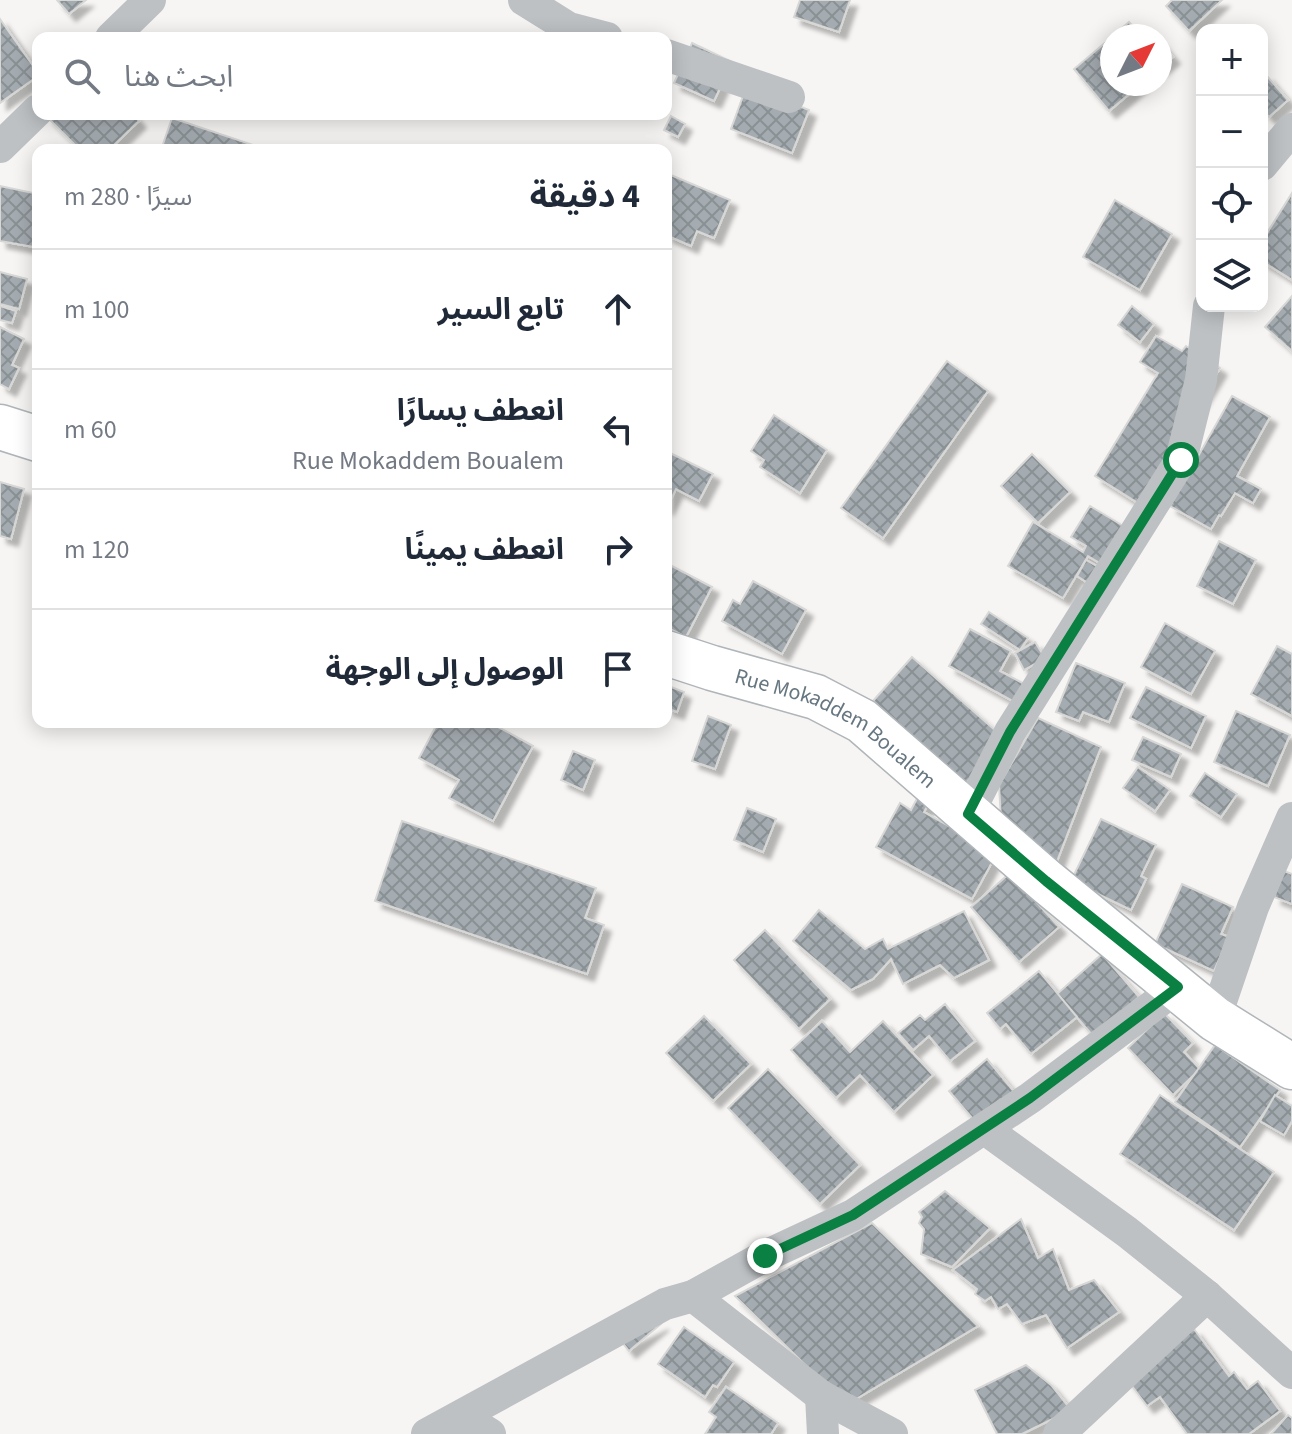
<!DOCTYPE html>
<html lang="ar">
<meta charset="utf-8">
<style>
:root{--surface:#fff;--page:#f2f2f3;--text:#1f2937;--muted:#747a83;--line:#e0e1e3}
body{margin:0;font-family:"Source Sans 3","Noto Sans Arabic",sans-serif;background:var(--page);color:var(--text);direction:rtl}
.controls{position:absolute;right:24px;top:24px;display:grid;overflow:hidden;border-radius:16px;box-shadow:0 4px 20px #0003}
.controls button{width:72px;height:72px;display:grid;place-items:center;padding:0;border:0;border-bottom:2px solid var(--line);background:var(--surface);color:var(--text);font:40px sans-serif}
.compass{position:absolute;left:1100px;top:24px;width:72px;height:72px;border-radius:50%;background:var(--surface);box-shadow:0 4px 20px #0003;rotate:48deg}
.stop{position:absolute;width:24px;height:24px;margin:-18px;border:6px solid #0b8043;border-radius:50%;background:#fff}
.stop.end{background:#0b8043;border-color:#fff;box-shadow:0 2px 8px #0008}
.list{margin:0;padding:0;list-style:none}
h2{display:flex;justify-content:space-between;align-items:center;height:104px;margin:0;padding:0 32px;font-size:34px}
h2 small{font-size:26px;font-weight:400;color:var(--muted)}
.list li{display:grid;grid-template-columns:52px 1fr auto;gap:24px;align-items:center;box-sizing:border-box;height:120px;padding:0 32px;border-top:2px solid var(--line)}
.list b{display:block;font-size:30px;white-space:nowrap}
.list p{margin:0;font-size:26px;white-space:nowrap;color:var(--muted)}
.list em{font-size:26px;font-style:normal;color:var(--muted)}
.icon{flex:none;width:44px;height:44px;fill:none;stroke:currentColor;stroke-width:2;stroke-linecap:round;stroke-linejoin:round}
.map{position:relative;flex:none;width:1292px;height:1434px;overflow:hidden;direction:ltr}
.search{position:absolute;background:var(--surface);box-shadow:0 4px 20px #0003;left:32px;top:32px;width:640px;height:88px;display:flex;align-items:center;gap:20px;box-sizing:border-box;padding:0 28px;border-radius:16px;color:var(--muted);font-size:30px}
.panel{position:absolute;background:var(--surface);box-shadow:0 4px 20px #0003;left:32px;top:144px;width:640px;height:584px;border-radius:16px;direction:rtl}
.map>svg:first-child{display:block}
.building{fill:url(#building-cross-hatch);stroke:#d7d7d5;stroke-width:2;filter:url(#shadow)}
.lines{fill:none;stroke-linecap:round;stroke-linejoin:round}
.secondary-casing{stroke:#afb5b9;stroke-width:47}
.street{stroke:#bdc1c4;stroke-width:32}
.secondary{stroke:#fff;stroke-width:44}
.route{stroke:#0b8043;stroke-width:10}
.labels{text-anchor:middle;stroke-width:8;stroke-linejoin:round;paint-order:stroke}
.street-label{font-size:22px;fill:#677781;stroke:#fff}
</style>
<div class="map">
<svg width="1292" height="1434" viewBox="0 0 1292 1434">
<defs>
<pattern id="building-cross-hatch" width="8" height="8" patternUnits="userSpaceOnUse" patternTransform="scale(2)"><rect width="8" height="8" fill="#a5acb1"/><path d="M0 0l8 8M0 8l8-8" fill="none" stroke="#8a9195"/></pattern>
<filter id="shadow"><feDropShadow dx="7" dy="7" stdDeviation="2" flood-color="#0004"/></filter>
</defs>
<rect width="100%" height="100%" fill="#f6f5f3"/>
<g class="building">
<polygon points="57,0 86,0 69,14"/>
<polygon points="800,0 850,0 839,32 794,17"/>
<polygon points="1172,0 1222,0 1189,31 1166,6"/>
<polygon points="0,19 38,73 38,76 0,103"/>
<polygon points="1129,22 1142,36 1113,36"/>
<polygon points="1112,37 1112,84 1141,84 1109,111 1074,69"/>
<polygon points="1160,42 1173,57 1160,68"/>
<polygon points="692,43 732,62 714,101 674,83"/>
<polygon points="1266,75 1288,100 1269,117 1262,109 1262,78"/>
<polygon points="747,85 809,110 792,153 731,129"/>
<polygon points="50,114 133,114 139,121 109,150 80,150 47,117"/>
<polygon points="671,116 685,124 678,137 664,130"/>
<polygon points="172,118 259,147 258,150 161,150"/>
<polygon points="666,173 730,200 714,238 697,231 691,246 666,235"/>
<polygon points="0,186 38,194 38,228 34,247 0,241"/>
<polygon points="1292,193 1292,280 1262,261 1262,241"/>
<polygon points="1115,200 1172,234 1140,290 1083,257"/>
<polygon points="0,272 27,279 19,309 0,304"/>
<polygon points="1292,296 1292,351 1265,327"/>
<polygon points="0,306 16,311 12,323 0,320"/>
<polygon points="1132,306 1154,324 1140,342 1118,325"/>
<polygon points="0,327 24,339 12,365 19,368 9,389 0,384"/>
<polygon points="1156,336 1182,351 1186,346 1220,368 1138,503 1095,476 1158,373 1140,362"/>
<polygon points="947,361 988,391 883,538 841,508"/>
<polygon points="1232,396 1270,417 1237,476 1261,489 1253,503 1235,493 1221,516 1219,515 1211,529 1170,506"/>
<polygon points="774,415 827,450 800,493 760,467 764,460 751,451"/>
<polygon points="666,451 713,474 699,501 676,489 666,509"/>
<polygon points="1032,454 1070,492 1038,523 1001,486"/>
<polygon points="0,482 24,489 11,539 0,536"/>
<polygon points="1090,506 1130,530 1108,568 1088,556 1063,598 1008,566 1033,522 1083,552 1086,546 1071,537"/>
<polygon points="1219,541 1256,560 1233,604 1197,586"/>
<polygon points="1086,560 1100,568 1091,585 1077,576"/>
<polygon points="666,563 712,587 686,637 666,627"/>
<polygon points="753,581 806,610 782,654 722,621 733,600 740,604"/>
<polygon points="989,612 1028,638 1020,650 981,624"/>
<polygon points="1165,623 1215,651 1191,694 1141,667"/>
<polygon points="970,629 1011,651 1000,671 1032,688 1022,706 949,666"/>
<polygon points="1035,642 1045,658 1024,670 1015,653"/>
<polygon points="1277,646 1292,654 1292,716 1251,694"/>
<polygon points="912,657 1005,739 966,783 873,701"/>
<polygon points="1076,663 1125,683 1109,722 1083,712 1079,721 1056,712"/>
<polygon points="666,685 684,692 677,712 666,708"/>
<polygon points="1146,687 1206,716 1191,748 1130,718"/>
<polygon points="1236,711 1290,735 1268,786 1214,762"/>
<polygon points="708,716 731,725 715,769 692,761"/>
<polygon points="1038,718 1101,747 1054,869 1001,819 999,785"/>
<polygon points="438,722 489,722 533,746 493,821 449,798 459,780 419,758"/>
<polygon points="1143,737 1181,754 1171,777 1132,760"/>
<polygon points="573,751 595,760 583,790 561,780"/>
<polygon points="1138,767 1170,790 1155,811 1123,788"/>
<polygon points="1205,773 1237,794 1221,817 1190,796"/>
<polygon points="921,791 932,797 924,812 997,853 972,899 876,847 900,803 911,810"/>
<polygon points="747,808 776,819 763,852 734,840"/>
<polygon points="1101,819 1156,845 1141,876 1146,879 1131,910 1071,881"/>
<polygon points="402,821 596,888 585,918 604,925 587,974 375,901"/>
<polygon points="1284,871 1292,874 1292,904 1274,897"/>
<polygon points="1010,873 1059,927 1019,962 971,907"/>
<polygon points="1182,884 1233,907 1221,934 1229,937 1214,971 1155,944"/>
<polygon points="819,910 865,949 883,939 888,949 964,911 989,960 954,978 940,965 903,984 891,959 873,979 851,990 793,941"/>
<polygon points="765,930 830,999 799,1029 734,960"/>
<polygon points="1102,954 1139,997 1093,1036 1057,994"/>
<polygon points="1039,971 1077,1017 1031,1054 1006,1024 1000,1029 987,1013"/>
<polygon points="945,1004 975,1041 950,1061 929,1036 913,1050 898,1033 920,1015 925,1020"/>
<polygon points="1164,1013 1193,1043 1184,1052 1200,1069 1173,1095 1128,1048"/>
<polygon points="704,1016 751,1064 713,1101 666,1053"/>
<polygon points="822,1021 850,1052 883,1021 933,1075 894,1112 860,1075 836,1098 791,1050"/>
<polygon points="1215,1045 1280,1090 1240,1147 1175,1102"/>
<polygon points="987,1059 1016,1094 978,1125 949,1091"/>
<polygon points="768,1069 860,1165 820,1204 728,1108"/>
<polygon points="1160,1095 1274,1172 1234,1230 1120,1154"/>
<polygon points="1275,1095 1292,1106 1292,1121 1284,1135 1260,1121"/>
<polygon points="945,1191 990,1228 952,1267 921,1254 924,1229 919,1223 922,1217 919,1212"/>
<polygon points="1021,1219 1038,1258 1053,1249 1069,1290 1094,1280 1119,1312 1067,1348 1046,1315 1022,1324 1007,1304 998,1309 991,1297 985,1301 975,1294 977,1289 953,1270"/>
<polygon points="872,1223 978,1326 846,1405 735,1296"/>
<polygon points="662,1323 629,1351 622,1342"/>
<polygon points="684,1327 734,1362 717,1387 713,1385 705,1397 658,1364"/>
<polygon points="1194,1329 1229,1376 1234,1372 1247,1389 1258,1381 1280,1411 1249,1434 1187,1434 1160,1397 1147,1406 1126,1378"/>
<polygon points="1026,1365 1051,1385 1071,1410 1022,1434 997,1434 975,1390"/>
<polygon points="726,1387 778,1423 771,1434 705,1434 716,1417 709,1412"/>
<polygon points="1288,1415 1292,1418 1292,1434 1271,1434"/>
</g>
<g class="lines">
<g class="secondary-casing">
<g id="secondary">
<polyline points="0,427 38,439"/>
<path id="s1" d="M666,653l46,15 104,29 46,24 184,160 169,138 77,48"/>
</g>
</g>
<g class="street">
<polyline points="524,0 569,28 607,38"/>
<polyline points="111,38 150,0"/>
<polyline points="666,55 789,97"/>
<polyline points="0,147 38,110"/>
<polyline points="1262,165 1292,129"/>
<polyline points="968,814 1010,732 1181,460 1201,380 1209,306"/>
<polyline points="1215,1019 1253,907 1292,818"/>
<polyline points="985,1129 1127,1232 1207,1296 1292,1373"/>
<polyline points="693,1296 821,1396 892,1434"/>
<polyline points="821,1396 823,1434"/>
<polyline points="461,1416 490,1434"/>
<polyline points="427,1434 665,1304 693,1296 765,1256 853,1215 1030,1098 1178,987"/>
<polyline points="1059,1434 1207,1296"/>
</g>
<use href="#secondary" class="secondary"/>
</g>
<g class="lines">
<polyline class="route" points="765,1256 853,1215 1030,1098 1178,987 1046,881 968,814 1010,732 1181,460"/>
</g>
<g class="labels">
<g class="street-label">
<text dy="8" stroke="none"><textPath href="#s1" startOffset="188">Rue Mokaddem Boualem</textPath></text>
</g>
</g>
</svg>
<div class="controls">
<button>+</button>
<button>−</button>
<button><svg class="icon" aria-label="locate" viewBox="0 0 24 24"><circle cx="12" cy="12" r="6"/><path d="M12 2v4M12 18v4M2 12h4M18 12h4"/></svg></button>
<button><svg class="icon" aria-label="layers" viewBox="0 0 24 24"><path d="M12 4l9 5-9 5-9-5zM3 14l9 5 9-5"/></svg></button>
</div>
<svg class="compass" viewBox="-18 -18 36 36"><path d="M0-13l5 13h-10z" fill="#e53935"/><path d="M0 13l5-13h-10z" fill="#747a83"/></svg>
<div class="stop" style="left:1181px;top:460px"></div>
<div class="stop end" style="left:765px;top:1256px"></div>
<div class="search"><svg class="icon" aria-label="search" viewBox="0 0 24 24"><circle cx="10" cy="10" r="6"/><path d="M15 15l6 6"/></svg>ابحث هنا</div>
<section class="panel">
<h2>4 دقيقة<small>سيرًا · 280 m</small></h2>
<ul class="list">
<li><svg class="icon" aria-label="ahead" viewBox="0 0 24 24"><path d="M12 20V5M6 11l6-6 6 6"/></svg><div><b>تابع السير</b></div><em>100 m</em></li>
<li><svg class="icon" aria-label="left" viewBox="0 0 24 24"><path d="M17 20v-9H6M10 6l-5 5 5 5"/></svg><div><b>انعطف يسارًا</b><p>Rue Mokaddem Boualem</p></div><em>60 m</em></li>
<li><svg class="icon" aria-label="right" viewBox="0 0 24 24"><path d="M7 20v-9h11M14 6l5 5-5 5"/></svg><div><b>انعطف يمينًا</b></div><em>120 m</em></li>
<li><svg class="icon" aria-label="arrive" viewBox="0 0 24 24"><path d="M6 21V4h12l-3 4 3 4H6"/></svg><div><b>الوصول إلى الوجهة</b></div></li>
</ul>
</section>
</div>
